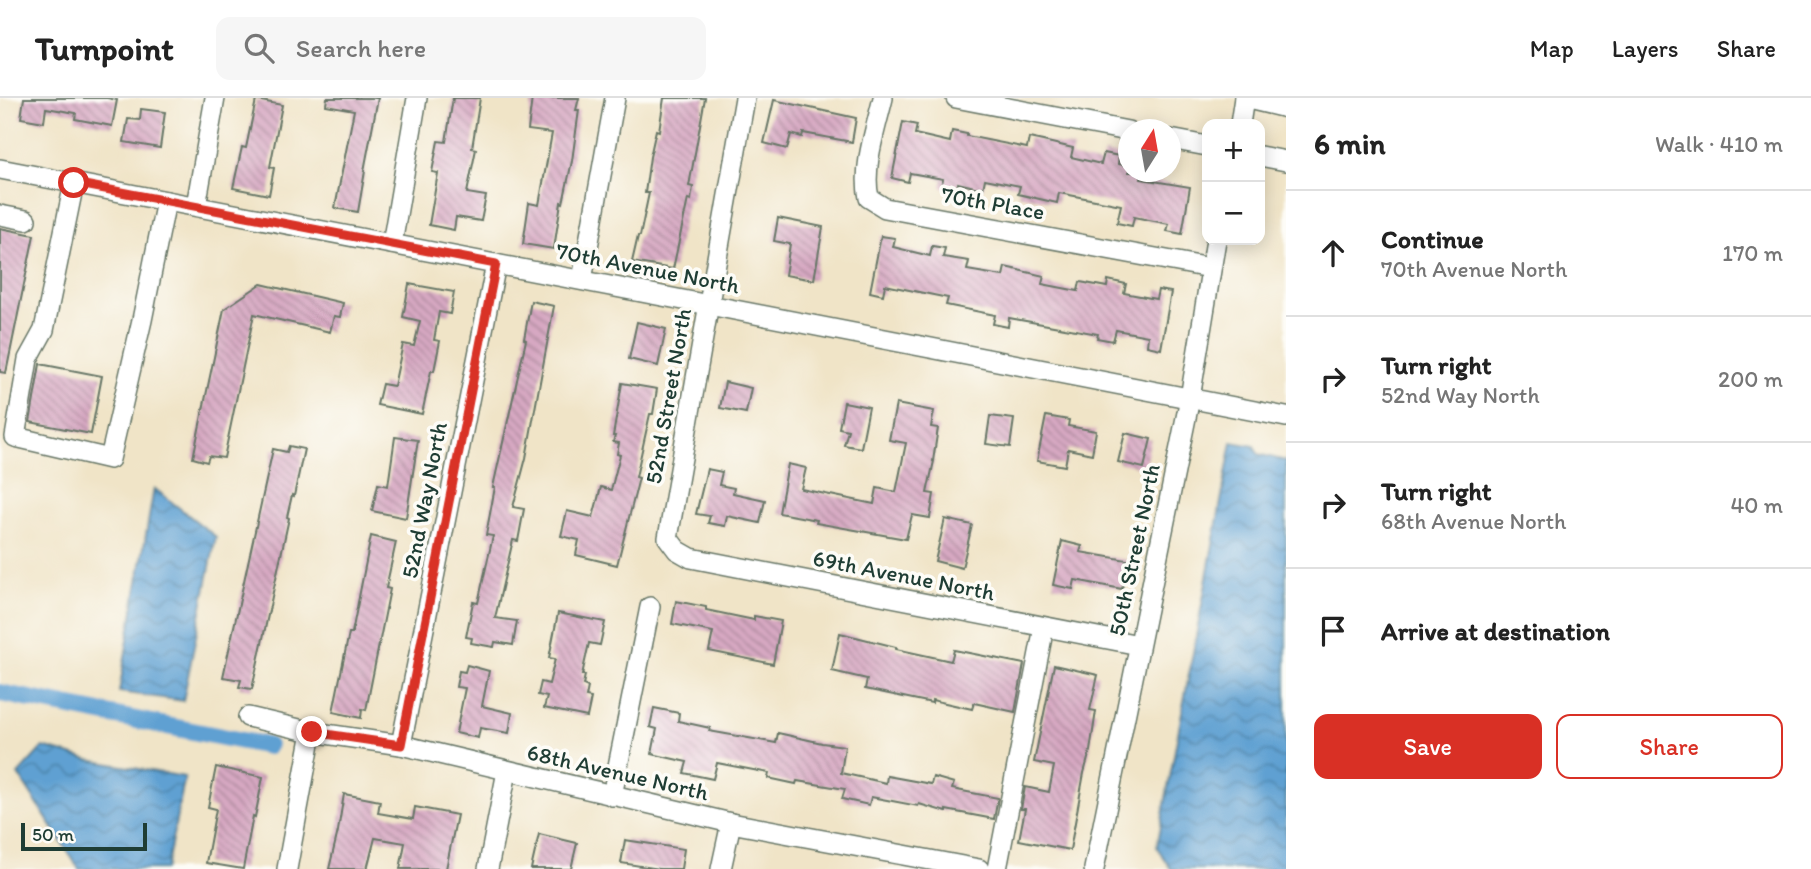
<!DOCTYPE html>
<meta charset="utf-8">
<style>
:root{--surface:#fff;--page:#f6f6f6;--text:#222;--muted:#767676;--line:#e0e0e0;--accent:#d93025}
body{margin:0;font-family:Itim,sans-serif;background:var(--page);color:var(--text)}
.controls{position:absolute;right:21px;top:21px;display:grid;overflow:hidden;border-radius:14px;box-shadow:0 4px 18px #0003}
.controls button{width:63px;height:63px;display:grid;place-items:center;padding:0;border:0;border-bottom:2px solid var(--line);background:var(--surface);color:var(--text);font:35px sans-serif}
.compass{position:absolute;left:1118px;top:21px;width:63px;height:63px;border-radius:50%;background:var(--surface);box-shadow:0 4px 18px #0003;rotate:11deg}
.scale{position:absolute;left:21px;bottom:18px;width:126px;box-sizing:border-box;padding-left:7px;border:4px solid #1f3d34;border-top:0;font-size:19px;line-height:24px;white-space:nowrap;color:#1f3d34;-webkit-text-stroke:5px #fdfcf7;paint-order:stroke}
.stop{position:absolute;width:21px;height:21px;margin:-16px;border:5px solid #d93025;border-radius:50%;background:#fff}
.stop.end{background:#d93025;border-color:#fff;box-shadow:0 2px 7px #0008}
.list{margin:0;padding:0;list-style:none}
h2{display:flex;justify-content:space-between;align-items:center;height:91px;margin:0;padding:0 28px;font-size:30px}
h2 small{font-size:23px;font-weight:400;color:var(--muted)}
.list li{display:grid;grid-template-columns:46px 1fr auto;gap:21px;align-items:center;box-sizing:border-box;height:126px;padding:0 28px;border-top:2px solid var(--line)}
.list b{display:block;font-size:26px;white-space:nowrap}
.list p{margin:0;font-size:23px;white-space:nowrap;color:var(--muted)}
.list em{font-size:23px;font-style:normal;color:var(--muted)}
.actions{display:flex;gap:14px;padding:21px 28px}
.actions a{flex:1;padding:16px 0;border:2px solid var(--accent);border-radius:14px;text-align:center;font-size:24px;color:var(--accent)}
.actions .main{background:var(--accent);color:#fff}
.icon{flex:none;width:38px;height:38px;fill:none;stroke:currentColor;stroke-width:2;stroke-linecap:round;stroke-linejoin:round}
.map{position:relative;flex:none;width:1286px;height:771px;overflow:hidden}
header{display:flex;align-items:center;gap:42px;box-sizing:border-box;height:98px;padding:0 35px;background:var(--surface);border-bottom:2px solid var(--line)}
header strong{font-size:33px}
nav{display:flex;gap:38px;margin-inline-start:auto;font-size:24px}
.search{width:490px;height:63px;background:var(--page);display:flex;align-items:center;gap:18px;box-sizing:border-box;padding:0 24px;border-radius:14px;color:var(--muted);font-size:26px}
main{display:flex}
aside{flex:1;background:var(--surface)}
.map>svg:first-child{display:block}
.water{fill:url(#water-waves);stroke:#3e6e83;stroke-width:2}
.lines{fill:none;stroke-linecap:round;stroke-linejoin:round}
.canal{stroke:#5ea0d2;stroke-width:18}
.building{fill:url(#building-back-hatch)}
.minor-casing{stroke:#687767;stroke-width:22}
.minor{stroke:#fff;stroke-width:19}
.route{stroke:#d93025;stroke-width:9}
.labels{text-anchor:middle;stroke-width:7;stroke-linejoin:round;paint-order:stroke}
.street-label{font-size:23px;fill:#1f3d34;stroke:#fdfcf7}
</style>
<header>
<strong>Turnpoint</strong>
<div class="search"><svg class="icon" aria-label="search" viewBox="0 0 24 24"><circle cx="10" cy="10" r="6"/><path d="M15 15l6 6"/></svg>Search here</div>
<nav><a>Map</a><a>Layers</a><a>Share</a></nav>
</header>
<main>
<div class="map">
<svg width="1286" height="771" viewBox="0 0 1286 771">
<defs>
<pattern id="water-waves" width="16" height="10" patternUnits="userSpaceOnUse" patternTransform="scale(1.75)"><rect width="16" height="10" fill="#5ea0d2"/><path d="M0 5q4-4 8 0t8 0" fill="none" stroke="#4d84ab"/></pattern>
<pattern id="building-back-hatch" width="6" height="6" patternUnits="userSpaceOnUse" patternTransform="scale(1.75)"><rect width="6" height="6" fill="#d7a8c2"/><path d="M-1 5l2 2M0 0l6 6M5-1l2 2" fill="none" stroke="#ae8a9e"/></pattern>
</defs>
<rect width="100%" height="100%" fill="#fdfcf7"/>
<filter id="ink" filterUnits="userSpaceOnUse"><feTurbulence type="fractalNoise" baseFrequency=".0143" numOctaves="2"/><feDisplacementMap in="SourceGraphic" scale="14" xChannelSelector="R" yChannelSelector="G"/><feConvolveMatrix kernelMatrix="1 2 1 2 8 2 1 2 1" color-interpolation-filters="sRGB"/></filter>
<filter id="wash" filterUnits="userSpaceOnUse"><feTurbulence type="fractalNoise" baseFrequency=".00686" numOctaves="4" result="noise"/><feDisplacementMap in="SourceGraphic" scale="28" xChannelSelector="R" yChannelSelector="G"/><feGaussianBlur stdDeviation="1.57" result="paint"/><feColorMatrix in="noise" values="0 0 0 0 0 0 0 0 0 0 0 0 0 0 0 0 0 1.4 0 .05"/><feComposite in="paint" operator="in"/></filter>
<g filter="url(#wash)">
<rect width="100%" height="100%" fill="#f0e4c7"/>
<g class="water">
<polygon points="1232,344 1254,348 1258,356 1286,363 1286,771 1171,771 1157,749"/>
<polygon points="154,390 216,439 183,603 119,594"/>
<polygon points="43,649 89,662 185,679 166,771 79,771 18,676"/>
</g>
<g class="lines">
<polyline class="canal" points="0,595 268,648"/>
</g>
<g id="blocks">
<g class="building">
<polygon points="24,0 107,0 117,2 112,28 75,21 76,15 46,10 44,24 21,20"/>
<polygon points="327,0 378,0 364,73 365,73 358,114 335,110 354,12 326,7"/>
<polygon points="453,0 480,0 472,50 476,51 467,95 486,98 481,123 456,119 454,132 429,127 438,75 432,74 438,43 446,44"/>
<polygon points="532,0 579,0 576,12 579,12 572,63 563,105 561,104 554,151 523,146 529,105 539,107 552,35 528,32"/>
<polygon points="664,0 705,0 689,88 693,89 691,102 688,101 673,171 632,164 638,138 640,138 649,95 645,95 650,59 656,32 659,33"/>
<polygon points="256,2 282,7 270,69 274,70 269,97 233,90 242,49 246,50"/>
<polygon points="774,2 856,20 852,44 803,35 802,39 791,36 787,51 764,45"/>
<polygon points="141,11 165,14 160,50 124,44 128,21 140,22"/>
<polygon points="903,24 917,27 915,36 950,44 952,33 967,36 967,38 1027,50 1029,40 1043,43 1073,50 1071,59 1101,66 1104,55 1119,58 1118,66 1129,68 1129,74 1142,74 1141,81 1190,89 1182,136 1167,133 1169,126 1134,119 1132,128 1117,125 1121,107 1059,95 1057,105 1018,96 1020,88 985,81 983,91 958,85 957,92 941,89 943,81 910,75 908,84 892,80"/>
<polygon points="778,120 823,129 814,182 785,177 790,146 774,143"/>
<polygon points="0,130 34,137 6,275 0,274"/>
<polygon points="881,138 895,140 893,149 930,158 932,148 945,150 943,159 969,163 967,172 1003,178 1005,169 1044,178 1042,186 1078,193 1080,184 1107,189 1108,182 1126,186 1124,195 1156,201 1158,192 1171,194 1161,251 1147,248 1148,238 1116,232 1113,243 1097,240 1098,236 1009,220 1008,229 993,226 995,217 946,207 948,200 885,187 883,197 870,194"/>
<polygon points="261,186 343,205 340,219 334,218 330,234 254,216 224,360 209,358 207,364 193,360 224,211"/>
<polygon points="409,186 454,194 450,216 439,214 434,242 440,243 434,273 431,273 422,316 377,307 382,286 394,288 403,246 414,248 420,223 403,219"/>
<polygon points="531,203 554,208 526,360 513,409 524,411 518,443 513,442 495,520 517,523 513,547 495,544 494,549 471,545 472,540 466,539 473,504 478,505 493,438 486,437 495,389 493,389 526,242 524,241"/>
<polygon points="637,224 666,231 658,268 629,261"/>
<polygon points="40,266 102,278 91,336 30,324"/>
<polygon points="725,284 751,290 746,315 720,310"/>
<polygon points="622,285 657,291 653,316 650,316 636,379 639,380 617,467 576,457 579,442 561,438 567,413 593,419 601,389 611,392 620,357 617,356 619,345 613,344 615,338 613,338"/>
<polygon points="844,304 869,309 861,350 844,347 848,332 839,330"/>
<polygon points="896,306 934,313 931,329 938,330 933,363 934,363 927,395 934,396 930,420 912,417 906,441 816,425 817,422 779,415 788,366 806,370 801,391 874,406 877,390 896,394 906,345 889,342"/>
<polygon points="990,318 1014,321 1010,349 986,346"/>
<polygon points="1046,318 1069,322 1068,328 1096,333 1092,356 1068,351 1065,368 1037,363"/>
<polygon points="1125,335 1151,341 1144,370 1118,364"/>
<polygon points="395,339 418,342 406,420 372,413 378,386 388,388"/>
<polygon points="289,348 304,351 294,398 292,397 287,419 289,420 252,591 239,589 241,582 223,579 273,351 287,354"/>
<polygon points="707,371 722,374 719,387 734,390 733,395 765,402 760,425 727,418 725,428 708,425 710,418 696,416"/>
<polygon points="945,421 972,427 962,470 935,463"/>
<polygon points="371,438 396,444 386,490 390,491 366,612 362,611 361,620 333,614 349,535 352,535"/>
<polygon points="1062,443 1082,448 1080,454 1127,462 1122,491 1075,482 1073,491 1053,487"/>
<polygon points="676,503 706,509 706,512 754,522 754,518 781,523 773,566 709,553 713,534 672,526"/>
<polygon points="558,515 605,524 600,547 589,545 582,577 585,577 583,587 588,589 586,599 591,600 587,619 544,610 547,599 538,597 541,584 549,586 555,561 549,560"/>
<polygon points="840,535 896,549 896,551 951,563 954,552 1024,566 1015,614 974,605 972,611 932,602 932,605 865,591 867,581 832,573"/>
<polygon points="467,567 489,573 482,608 512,615 509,635 480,630 478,640 456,635 465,590 456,589 459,573 465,574"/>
<polygon points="1054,567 1098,577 1090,612 1096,613 1090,653 1084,675 1070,752 1019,742 1025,711 1021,711 1025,689 1049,694 1054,668 1034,664"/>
<polygon points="654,610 679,615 678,623 710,630 709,633 776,645 778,635 822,645 845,648 841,675 886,685 887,678 931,686 933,679 954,685 952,691 998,700 994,721 946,712 946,714 919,706 918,708 871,699 869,707 842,701 845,691 797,683 796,686 768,680 769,675 717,665 713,681 684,675 687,664 652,656 657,631 650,629"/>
<polygon points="216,669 263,679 255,719 253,718 243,771 206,765 216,711 208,709"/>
<polygon points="344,696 380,703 378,715 413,721 415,709 457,717 446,771 400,771 405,745 375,740 367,771 329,771 338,733"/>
<polygon points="539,736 577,745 571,771 531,771"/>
<polygon points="625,742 684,751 681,771 660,771 621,765"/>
</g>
</g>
</g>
<g filter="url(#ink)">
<use href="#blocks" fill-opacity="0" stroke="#687767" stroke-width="2"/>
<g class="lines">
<g class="minor-casing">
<g id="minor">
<polyline points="745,0 668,440 677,452 691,460 1139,547"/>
<path d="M883,0c-7,30 -21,70 -14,100l16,10 325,60"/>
<polyline points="956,0 1128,33"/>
<polyline points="1244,0 1286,10"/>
<polyline points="1240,26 1244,0"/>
<polyline points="1170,41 1207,48"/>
<polyline points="1260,58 1286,63"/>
<polyline points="0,71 709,207 1286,319"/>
<polyline points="74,85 44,232 28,261 15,339 110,361 142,222 166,103"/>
<polyline points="196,108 215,0"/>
<polyline points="0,117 26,122"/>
<polyline points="392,146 417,0"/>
<polyline points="582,182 615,0"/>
<polyline points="248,619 312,634 401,647 731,725 979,771"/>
<polyline points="401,647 496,166"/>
<polyline points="612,698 650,509"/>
<polyline points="287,771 312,634"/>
<polyline points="488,771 507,673"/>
<polyline points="721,771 731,725"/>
<polyline points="997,771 1044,529"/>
<polyline points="1094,771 1190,300 1216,142"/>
</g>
</g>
<use href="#minor" class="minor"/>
</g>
</g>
<g class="lines" filter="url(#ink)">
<polyline class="route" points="74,85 496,166 401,647 312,634"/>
</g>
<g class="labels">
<g class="street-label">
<text transform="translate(993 105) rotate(10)" y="8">70th Place</text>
<text transform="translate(648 170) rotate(11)" y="8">70th Avenue North</text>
<text transform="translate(668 298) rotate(-80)" y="8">52nd Street North</text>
<text transform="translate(424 402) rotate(-79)" y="8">52nd Way North</text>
<text transform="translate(1134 452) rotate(-78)" y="8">50th Street North</text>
<text transform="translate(904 477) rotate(11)" y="8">69th Avenue North</text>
<text transform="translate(618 674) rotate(13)" y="8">68th Avenue North</text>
</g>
</g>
</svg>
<div class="controls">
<button>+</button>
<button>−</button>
</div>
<svg class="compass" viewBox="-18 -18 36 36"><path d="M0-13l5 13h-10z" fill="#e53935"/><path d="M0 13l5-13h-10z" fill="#767676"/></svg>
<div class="scale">50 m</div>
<div class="stop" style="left:74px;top:85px"></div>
<div class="stop end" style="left:312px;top:634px"></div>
</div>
<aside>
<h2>6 min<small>Walk · 410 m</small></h2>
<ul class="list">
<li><svg class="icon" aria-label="ahead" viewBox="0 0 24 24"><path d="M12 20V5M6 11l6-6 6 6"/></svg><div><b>Continue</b><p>70th Avenue North</p></div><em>170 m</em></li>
<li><svg class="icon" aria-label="right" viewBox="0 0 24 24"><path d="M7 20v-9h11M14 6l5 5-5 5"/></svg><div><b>Turn right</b><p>52nd Way North</p></div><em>200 m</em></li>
<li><svg class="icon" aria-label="right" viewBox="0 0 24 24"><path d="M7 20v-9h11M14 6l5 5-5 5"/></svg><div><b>Turn right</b><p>68th Avenue North</p></div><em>40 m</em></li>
<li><svg class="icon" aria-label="arrive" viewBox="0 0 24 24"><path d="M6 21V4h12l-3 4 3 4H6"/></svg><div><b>Arrive at destination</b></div></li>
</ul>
<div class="actions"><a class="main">Save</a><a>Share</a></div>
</aside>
</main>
